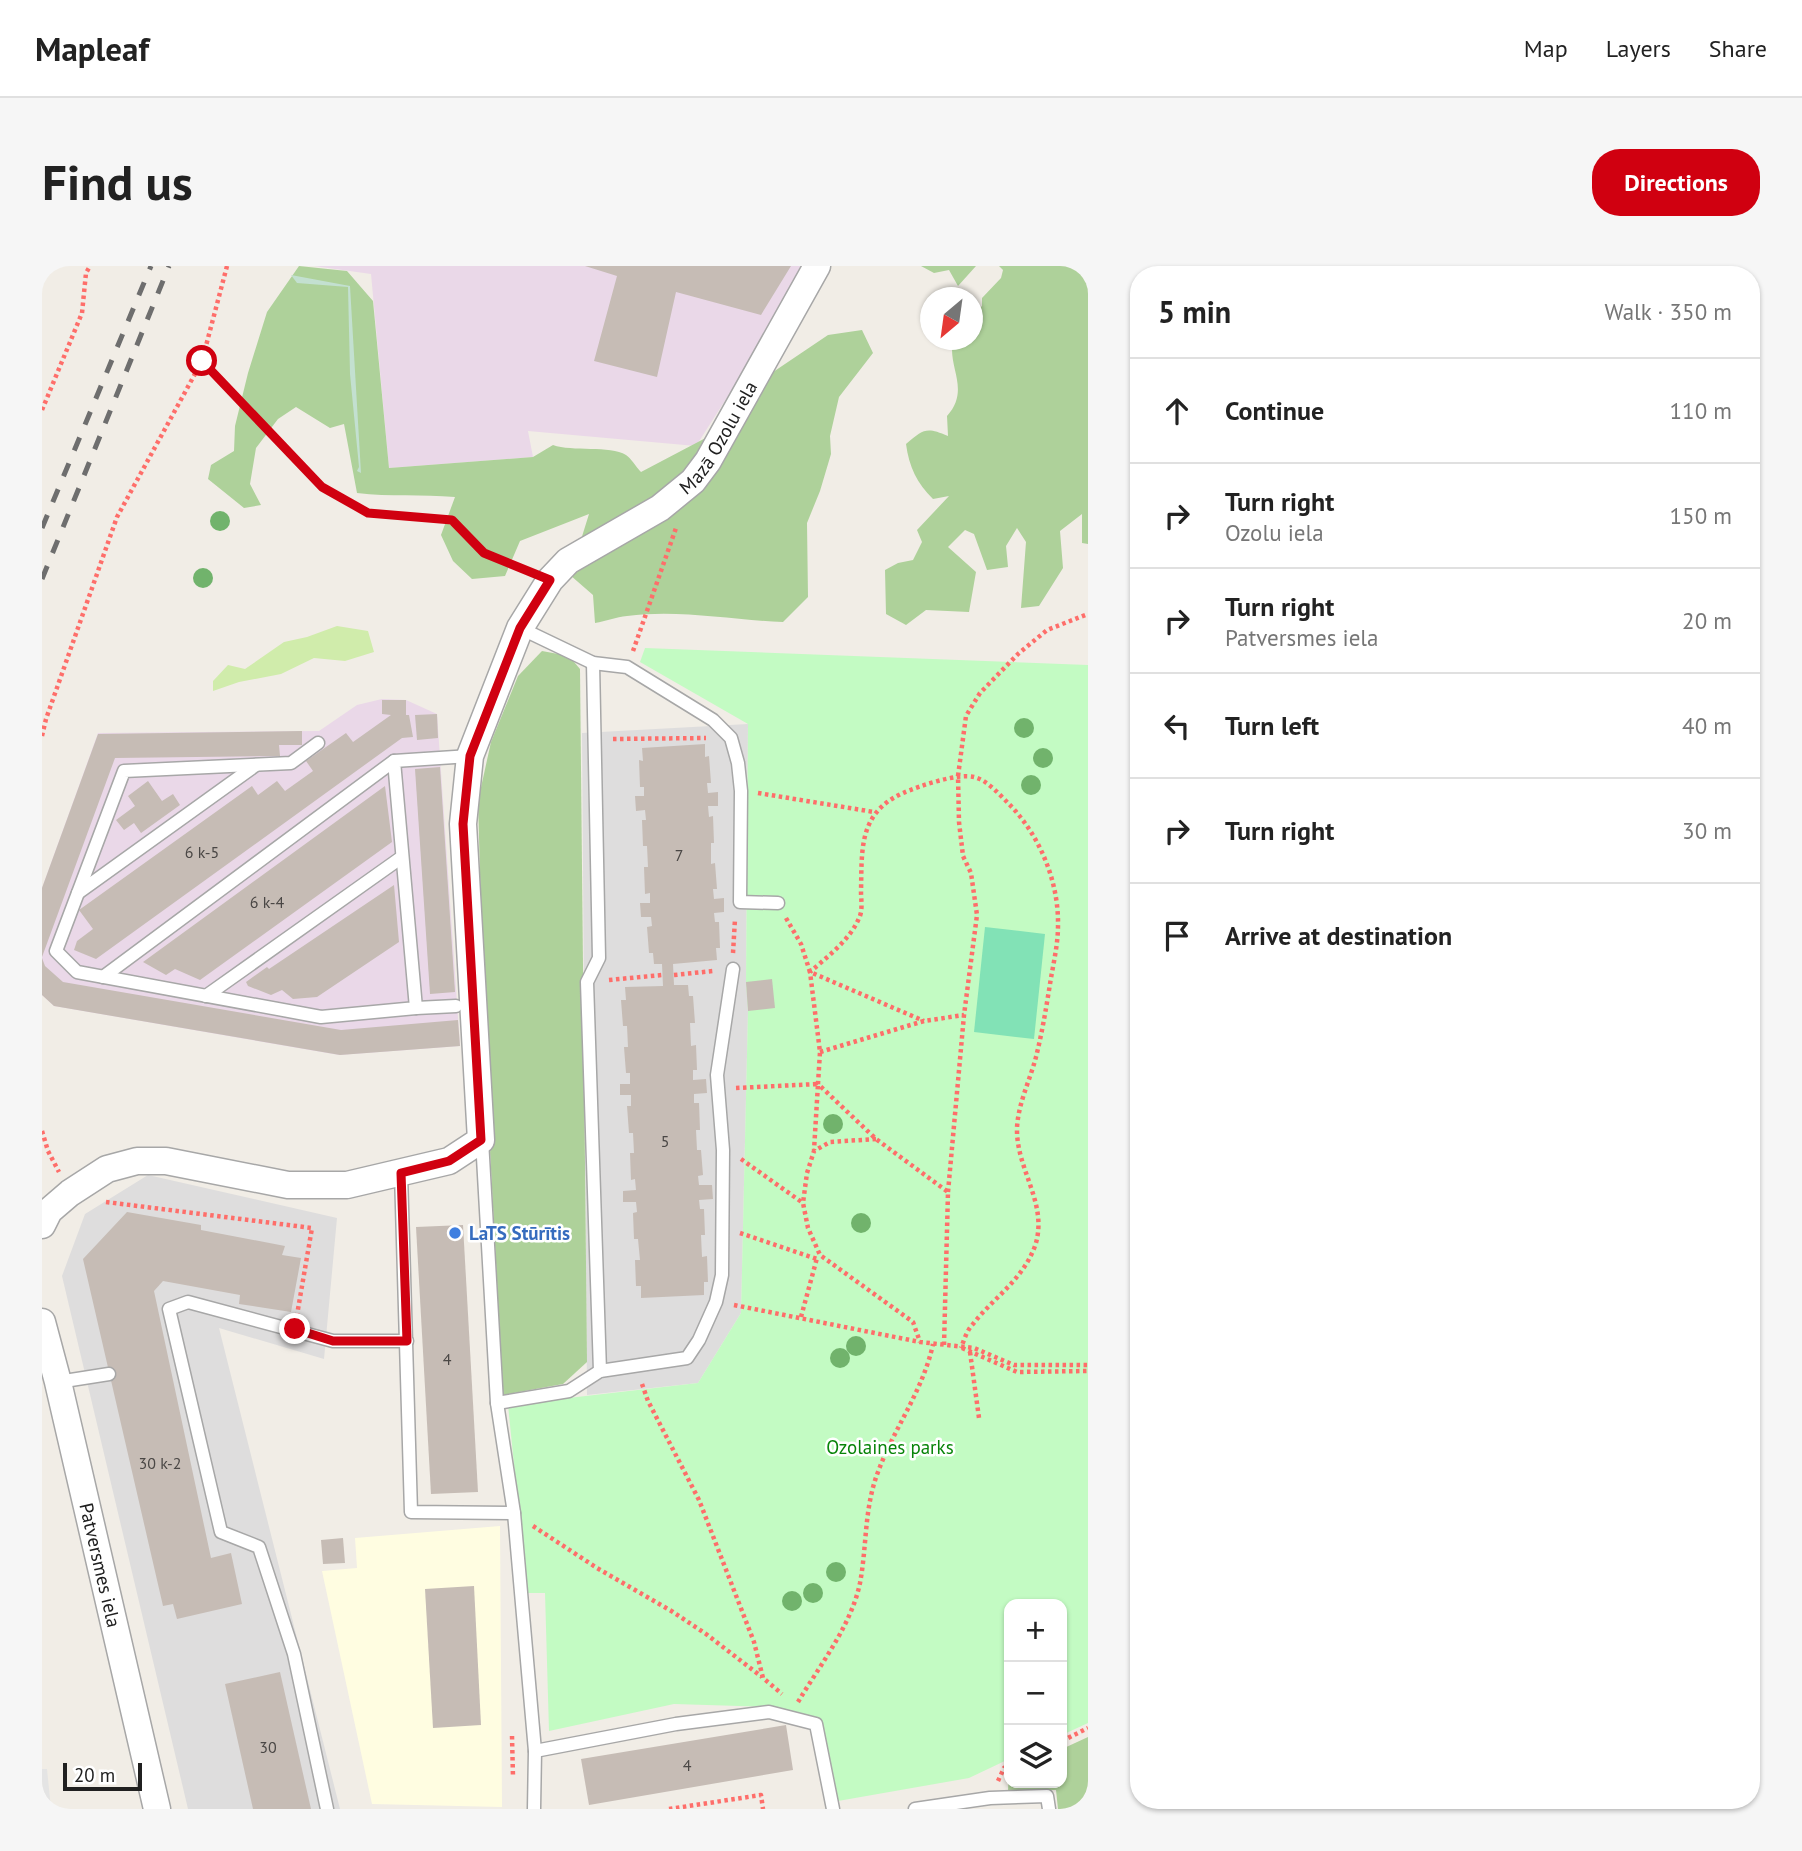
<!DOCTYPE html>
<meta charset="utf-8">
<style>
:root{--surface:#fff;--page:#f6f6f6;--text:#222;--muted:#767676;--line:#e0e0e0;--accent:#d00010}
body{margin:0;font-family:"PT Sans",sans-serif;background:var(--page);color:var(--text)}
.controls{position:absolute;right:21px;bottom:21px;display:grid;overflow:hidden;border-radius:14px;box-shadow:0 2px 5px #0004}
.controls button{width:63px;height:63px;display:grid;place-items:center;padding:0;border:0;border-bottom:2px solid var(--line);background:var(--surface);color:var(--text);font:35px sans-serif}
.compass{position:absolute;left:878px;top:21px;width:63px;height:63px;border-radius:50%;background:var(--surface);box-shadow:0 2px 5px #0004;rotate:209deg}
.scale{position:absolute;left:21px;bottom:18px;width:79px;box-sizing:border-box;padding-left:7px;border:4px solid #202020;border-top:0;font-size:19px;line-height:24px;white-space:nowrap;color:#202020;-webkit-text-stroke:5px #fff;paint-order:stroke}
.stop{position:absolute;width:21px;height:21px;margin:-16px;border:5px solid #d00010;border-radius:50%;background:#fff}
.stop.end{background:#d00010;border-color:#fff;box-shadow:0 2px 7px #0008}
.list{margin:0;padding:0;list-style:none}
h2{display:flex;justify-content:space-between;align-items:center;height:91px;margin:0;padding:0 28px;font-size:30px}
h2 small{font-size:23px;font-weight:400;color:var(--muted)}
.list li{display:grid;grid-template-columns:46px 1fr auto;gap:21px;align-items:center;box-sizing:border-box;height:105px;padding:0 28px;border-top:2px solid var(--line)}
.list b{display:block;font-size:26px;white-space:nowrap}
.list p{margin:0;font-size:23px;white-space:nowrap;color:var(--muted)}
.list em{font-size:23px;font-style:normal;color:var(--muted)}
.icon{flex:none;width:38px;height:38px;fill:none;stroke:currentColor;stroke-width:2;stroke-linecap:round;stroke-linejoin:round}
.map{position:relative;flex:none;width:1046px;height:1543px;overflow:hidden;border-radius:28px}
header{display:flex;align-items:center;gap:42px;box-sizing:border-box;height:98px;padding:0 35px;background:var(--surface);border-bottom:2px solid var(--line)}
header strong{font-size:33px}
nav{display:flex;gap:38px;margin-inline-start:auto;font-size:24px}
.intro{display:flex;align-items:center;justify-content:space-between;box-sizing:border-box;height:168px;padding:0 42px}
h1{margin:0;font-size:49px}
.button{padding:18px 32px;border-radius:28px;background:var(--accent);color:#fff;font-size:24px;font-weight:700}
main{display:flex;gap:42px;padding:0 42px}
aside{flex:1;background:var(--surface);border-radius:28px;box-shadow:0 2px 5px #0004}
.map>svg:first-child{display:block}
.residential{fill:#dedddd}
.industrial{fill:#ead8e8}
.education{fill:#fffde1}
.grass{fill:#d0ecab}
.forest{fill:#aed19a}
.wetland{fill:#c3e0d0}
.park{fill:#c3fbc3}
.pitch{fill:#82e2b6}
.parking{fill:#e4e4e4}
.building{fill:#c6bcb5}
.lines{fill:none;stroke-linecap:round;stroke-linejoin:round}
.service-casing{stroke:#a7a7a7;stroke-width:15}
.minor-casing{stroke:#a7a7a7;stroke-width:29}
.path{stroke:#fe6e6a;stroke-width:4.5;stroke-dasharray:3.5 3.5;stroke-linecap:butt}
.service{stroke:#fff;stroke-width:12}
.minor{stroke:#fff;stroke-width:26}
.rail{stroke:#6e6e6e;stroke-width:5;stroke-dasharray:14 14;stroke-linecap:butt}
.tree{fill:#71b36c}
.route{stroke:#d00010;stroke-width:9}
.shop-dot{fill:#3f7fe0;stroke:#fff;stroke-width:2.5}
.labels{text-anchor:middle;stroke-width:5;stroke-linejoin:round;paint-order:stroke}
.number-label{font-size:16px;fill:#4a4745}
.street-label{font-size:19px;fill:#202020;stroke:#fff}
.shop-label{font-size:19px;font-weight:bold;fill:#366cbe;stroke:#fff;text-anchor:start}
.park-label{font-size:19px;fill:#088409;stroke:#fff}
</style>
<header>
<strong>Mapleaf</strong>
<nav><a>Map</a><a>Layers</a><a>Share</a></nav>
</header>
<div class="intro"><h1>Find us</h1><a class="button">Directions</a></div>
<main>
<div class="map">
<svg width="1046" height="1543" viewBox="0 0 1046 1543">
<rect width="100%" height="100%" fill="#f1ede6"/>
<g class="residential">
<polygon points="706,458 704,716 706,745 699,1047 656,1117 545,1129 540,467"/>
<polygon points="106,909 295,952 282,1093 177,1062 298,1543 146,1543 20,1010 43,948"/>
</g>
<g class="industrial">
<polygon points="272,0 769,0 654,180 486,165 491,191 347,202 329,8"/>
<polygon points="340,433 364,434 395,448 418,780 297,789 12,740 0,729 0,622 56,467 277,465 315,439"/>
</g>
<polygon class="education" points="458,1260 460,1541 330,1538 280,1305 315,1302 313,1272"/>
<polygon class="grass" points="295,360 326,365 332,386 303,395 272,392 239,408 197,416 171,425 171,415 186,399 203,403 242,376 265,371"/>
<g class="forest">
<path d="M257,0l48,5 26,30 16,167 144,-11 20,-12c19,7 57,0 73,10 5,3 10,12 15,17l76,-40 19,-35 92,-62 34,-5 11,23 -34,44 -9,39 1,18 -11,37 -13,32 1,74 -25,25c-52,-2 -104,-13 -156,-6 -11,1 -21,5 -32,7l-2,-28 -23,-20 19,-61 -69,27 -15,35 -33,3 -19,-18 -12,-26 14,-38c-33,-3 -65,0 -98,-4l-13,-69 -14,4 -34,-21 -18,12 -22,29 -6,36 11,21 -17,3 -36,-29 3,-14 23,-14 1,-25 13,-53 19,-61z"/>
<polygon points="879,0 934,0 916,20 907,4 892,7"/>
<path d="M957,0h89v278l-6,-1v-29l-22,17 3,37 -24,38 -18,2 5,-66 -9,-14 -11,18 2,21 -21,3 -13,-36 -9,-4 -17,17 28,25 -7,40 -43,-2 -20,15 -20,-11 -1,-44 13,-7 15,-3 9,-18 -5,-12 32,-34 -16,3c-16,-16 -24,-32 -27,-55 18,-15 20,-17 42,-8l-1,-20c24,-27 0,-49 6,-76h20v-26l9,-8v-8l19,-20 2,-8z"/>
<polygon points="500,385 527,390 538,403 545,1096 521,1118 461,1129 443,790 436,535 449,476 476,410"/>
<polygon points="1046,1471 1046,1543 1016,1543 1014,1524 966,1524 967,1507 967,1517 1020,1517 1020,1483"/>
</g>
<polygon class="wetland" points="249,9 308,20 319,207 315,205 317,201 308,108 306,21 255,17"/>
<polygon class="park" points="603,382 1046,399 1046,1457 1020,1469 1020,1338 967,1338 967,1493 927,1512 796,1535 779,1454 727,1441 632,1438 507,1465 503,1327 485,1327 466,1139 656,1117 699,1047 706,745 704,716 706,458 598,396"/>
<polygon class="pitch" points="943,661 1003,668 992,773 932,766"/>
<polygon class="parking" points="0,1503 5,1503 9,1543 0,1543"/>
<g class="building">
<polygon points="543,0 749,0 719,49 634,26 615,111 552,95 575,10"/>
<polygon points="340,434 364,434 364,449 367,449 371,471 360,472 54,693 32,684 35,675 51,663 37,644 210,520 216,529 235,515 243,525 271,505 264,495 304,467 311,476 349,449 340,448"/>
<polygon points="395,448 396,472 375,474 373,449"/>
<polygon points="260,465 260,479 237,479 238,490 73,492 0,691 0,622 56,468"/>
<polygon points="663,478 663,491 667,490 669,517 665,517 666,527 676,526 676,540 666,540 667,551 671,550 672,577 669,577 669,598 673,597 675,623 671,623 672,633 682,632 682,646 672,647 673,656 677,656 678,682 674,682 675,694 631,698 632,719 646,719 647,730 651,730 653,757 648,757 649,780 654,779 655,804 651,804 651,814 664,813 665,827 652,828 652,837 657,837 658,864 654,864 655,884 659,884 661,909 656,910 657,919 670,919 671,933 657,934 658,943 662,943 663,969 659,969 660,991 665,990 666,1016 662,1016 662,1029 599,1032 599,1020 594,1020 593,994 598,994 596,973 592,973 591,947 595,946 594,936 581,936 581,925 594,924 593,913 589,914 588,887 592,887 591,867 587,867 585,840 589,840 589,829 578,829 578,818 588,818 588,807 584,807 582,781 586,781 585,760 581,760 579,734 584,734 583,721 621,720 620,698 612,698 611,687 607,687 605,661 610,660 609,651 599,651 598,637 608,637 608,627 603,628 602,601 606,601 605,580 601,580 600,554 604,554 603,544 594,545 593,530 602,530 602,521 598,521 597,494 601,495 600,482"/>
<polygon points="398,501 413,726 388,728 373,503"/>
<polygon points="106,515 120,535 131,528 138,539 99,567 92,557 82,564 74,554 93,540 86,530"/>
<polygon points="343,520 350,576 158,714 133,703 124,709 101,696"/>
<polygon points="352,619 357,676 275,731 251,733 240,724 229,729 206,720 204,716 225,701 227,703"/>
<polygon points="0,692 3,700 21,716 299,764 416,754 418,780 298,789 12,740 0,729"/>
<polygon points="730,713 733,742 706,745 704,716"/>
<polygon points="85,946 159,959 159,964 243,980 240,989 259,992 249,1046 197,1038 198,1029 121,1015 112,1025 169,1292 189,1287 200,1338 135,1353 131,1338 121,1340 41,993"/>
<polygon points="421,959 436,1226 389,1228 374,961"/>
<polygon points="301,1272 303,1297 281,1298 279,1274"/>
<polygon points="432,1320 439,1459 391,1462 383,1323"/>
<polygon points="238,1406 269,1543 211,1543 183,1418"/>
<polygon points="744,1459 751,1504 547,1539 539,1493"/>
</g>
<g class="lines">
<g class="service-casing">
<g id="service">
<polyline points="478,362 551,397 585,401 671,454 689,472 696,497 699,525 698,636 736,637"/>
<polyline points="551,397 557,692 545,716 558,1105"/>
<polyline points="276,477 249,497 82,505 14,685 35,706 279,751 374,742 352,495 428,490"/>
<polyline points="36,627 214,499"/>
<polyline points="61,711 352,495"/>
<polyline points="164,730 360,591"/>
<polyline points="374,742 414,740"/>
<polyline points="440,874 455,1137 472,1247 493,1485 492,1543"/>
<polyline points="359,907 369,1246 472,1247"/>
<polyline points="16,1116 67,1108"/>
<polyline points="455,1137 527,1125 558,1105 645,1092 657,1074 674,1036 680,1009 681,884 675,809 691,703"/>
<polyline points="493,1485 634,1458 727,1446 774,1458 791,1543"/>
<polyline points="285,1543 252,1388 217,1281 179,1266 127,1043 146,1036 291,1075 365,1075"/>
<polyline points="873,1543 948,1532 1005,1530 1007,1543"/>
</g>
</g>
<g class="minor-casing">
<g id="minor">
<path id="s1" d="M0,959l7,-14 21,-18 37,-24 30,-8h29l122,24h59l102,-24 32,-21 -18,-316 7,-68 50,-128 30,-48 18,-19 92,-53 33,-27 15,-20 109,-195"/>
<path id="s2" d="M0,1056l16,60 99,427"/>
</g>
</g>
<g class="path">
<polyline points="160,95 280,221 326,246 409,254 442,287 484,304"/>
<polyline points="0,144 40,47 44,7 48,0"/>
<polyline points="591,385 634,262"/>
<polyline points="0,470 4,453 75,251 160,95 185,0"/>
<polyline points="571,473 664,472"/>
<polyline points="716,527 832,546"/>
<polyline points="744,652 759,678 768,706 882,755"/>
<polyline points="691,687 693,653"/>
<polyline points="632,709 671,705"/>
<polyline points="567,714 620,709"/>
<polyline points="778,786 882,755 922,749"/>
<polyline points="694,822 776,818 772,884"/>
<polyline points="0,865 6,885 17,906"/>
<polyline points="834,873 788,876 772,885 765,907 761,937 766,962 778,989 871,1056 878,1076"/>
<polyline points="699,893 761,937"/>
<polyline points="906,926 922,749 935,649 929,607 921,590 917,556 916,510 924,450 938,427 976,388 1005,364 1046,348"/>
<polyline points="64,936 270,962 255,1049"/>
<polyline points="698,967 775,993"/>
<polyline points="692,1039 878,1076 932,1082 972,1099 1046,1099"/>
<polyline points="759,1051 775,992"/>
<path d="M902,1079l4,-153 -72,-53 -58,-55 2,-32 -10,-80c17,-15 40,-32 49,-54 4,-7 2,-19 2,-26 1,-42 -3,-79 42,-99 16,-7 54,-20 71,-16 13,3 25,17 34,26 31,31 51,78 50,123 0,19 -5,39 -8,58 -4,25 -8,49 -14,73 -6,23 -18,47 -19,71 -1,42 32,76 18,118 -13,35 -41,51 -62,78 -6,6 -9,16 -12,24"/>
<polyline points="920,1082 975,1106 1046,1105"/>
<polyline points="928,1086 937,1152"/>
<polyline points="600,1118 606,1135 657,1234 712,1376 721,1412 740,1428"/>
<polyline points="491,1260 555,1302 631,1346 664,1368 720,1411"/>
<path d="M756,1436c22,-37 53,-76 62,-119 7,-37 4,-75 18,-111 16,-44 45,-81 55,-128"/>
<polyline points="470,1470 471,1511"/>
<polyline points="1020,1475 1046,1462"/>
<polyline points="956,1515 962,1502 967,1499"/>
<polyline points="627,1543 719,1529 721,1543"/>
</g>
<use href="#service" class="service"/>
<use href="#minor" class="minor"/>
<g class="rail">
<polyline points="0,262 109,0"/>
<polyline points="0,313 127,0"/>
</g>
</g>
<g class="tree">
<circle cx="178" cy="255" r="10"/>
<circle cx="161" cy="312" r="10"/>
<circle cx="982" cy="462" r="10"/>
<circle cx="1001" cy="492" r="10"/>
<circle cx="989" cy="519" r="10"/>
<circle cx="791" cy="858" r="10"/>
<circle cx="819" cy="957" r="10"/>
<circle cx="814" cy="1080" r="10"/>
<circle cx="798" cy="1092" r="10"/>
<circle cx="794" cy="1306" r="10"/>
<circle cx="771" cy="1327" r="10"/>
<circle cx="750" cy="1335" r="10"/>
</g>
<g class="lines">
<polyline class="route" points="160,95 280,221 326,247 410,254 442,287 508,314 478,362 428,490 421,558 439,874 407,895 359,907 365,1075 291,1075 253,1063"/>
</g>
<circle class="shop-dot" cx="413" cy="967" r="7"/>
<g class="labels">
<g class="number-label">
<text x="160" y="592">6 k-5</text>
<text x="637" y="595">7</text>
<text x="225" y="642">6 k-4</text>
<text x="623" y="881">5</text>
<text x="405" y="1099">4</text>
<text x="118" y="1203">30 k-2</text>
<text x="226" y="1487">30</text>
<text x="645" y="1505">4</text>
</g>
<g class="street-label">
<text dy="7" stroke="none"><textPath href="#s1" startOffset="1278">Mazā Ozolu iela</textPath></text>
<text dy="7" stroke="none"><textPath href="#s2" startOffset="250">Patversmes iela</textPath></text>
</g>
<g class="shop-label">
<text x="427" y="974">LaTS Stūrītis</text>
</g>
<g class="park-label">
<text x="848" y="1188">Ozolaines parks</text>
</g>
</g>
</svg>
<div class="controls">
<button>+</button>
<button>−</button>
<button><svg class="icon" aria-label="layers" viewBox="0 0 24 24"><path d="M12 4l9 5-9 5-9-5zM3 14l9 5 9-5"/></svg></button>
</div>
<svg class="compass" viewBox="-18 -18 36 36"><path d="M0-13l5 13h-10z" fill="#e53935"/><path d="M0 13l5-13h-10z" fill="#767676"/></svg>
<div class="scale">20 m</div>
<div class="stop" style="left:160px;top:95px"></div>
<div class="stop end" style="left:253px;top:1063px"></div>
</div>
<aside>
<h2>5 min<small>Walk · 350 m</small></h2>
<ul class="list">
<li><svg class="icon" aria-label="ahead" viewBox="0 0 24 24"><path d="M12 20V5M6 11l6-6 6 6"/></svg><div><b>Continue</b></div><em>110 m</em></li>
<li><svg class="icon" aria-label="right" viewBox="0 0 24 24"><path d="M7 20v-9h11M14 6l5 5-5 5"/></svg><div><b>Turn right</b><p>Ozolu iela</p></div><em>150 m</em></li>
<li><svg class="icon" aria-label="right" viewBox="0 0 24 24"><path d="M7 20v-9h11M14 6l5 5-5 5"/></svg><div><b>Turn right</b><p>Patversmes iela</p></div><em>20 m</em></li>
<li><svg class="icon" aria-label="left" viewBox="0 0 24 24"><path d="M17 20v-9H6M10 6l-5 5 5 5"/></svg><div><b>Turn left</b></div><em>40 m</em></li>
<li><svg class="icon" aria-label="right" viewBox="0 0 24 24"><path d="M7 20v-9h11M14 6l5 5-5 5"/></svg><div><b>Turn right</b></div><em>30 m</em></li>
<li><svg class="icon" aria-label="arrive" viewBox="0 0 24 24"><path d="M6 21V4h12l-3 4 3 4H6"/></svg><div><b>Arrive at destination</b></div></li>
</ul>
</aside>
</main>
